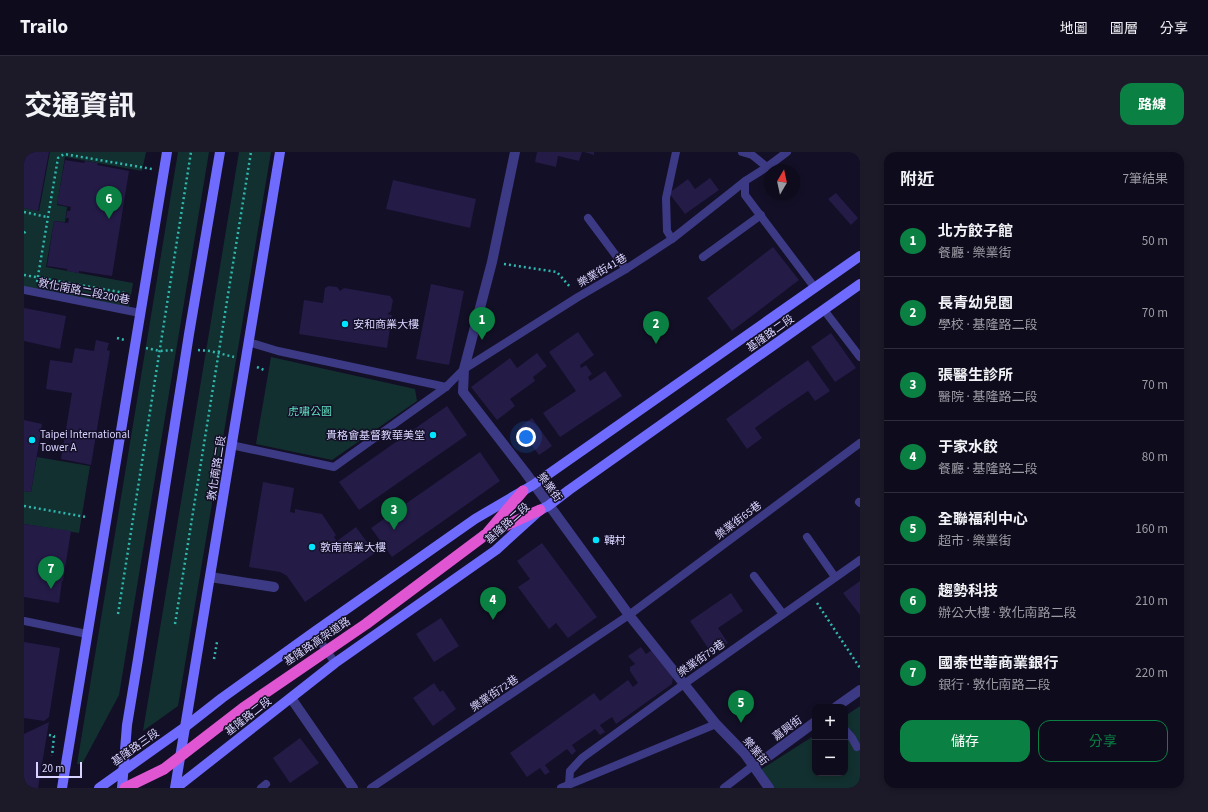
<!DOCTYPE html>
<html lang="zh-TW">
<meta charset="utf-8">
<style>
:root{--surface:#0e0b1c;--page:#1c1929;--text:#f1f3f6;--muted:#9b9ba3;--line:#2e2b3b;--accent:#0b8043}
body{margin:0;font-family:"Source Sans 3","Noto Sans TC",sans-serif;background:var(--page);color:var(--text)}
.controls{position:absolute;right:12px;bottom:12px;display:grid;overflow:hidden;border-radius:8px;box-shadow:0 2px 6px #0003}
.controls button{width:36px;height:36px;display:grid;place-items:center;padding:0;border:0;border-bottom:1px solid var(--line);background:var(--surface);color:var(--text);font:20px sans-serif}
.compass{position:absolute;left:740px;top:12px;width:36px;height:36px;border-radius:50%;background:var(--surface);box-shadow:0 2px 6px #0003;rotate:9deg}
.scale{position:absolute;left:12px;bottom:10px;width:46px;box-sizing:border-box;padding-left:4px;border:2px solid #d9d4ff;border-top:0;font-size:11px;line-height:14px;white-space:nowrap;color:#d9d4ff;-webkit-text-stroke:3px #130f26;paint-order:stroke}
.you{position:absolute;left:502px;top:285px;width:14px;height:14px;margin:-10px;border:3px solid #fff;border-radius:50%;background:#1a73e8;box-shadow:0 0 0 6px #1a73e833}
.badge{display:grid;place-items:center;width:26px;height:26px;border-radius:50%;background:var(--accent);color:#fff;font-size:13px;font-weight:700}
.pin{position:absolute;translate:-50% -33px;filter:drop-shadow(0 1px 2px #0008)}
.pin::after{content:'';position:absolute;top:21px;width:14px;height:12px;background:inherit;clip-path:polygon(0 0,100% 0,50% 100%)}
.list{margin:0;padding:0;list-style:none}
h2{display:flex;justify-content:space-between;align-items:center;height:52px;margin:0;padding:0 16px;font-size:17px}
h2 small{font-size:13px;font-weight:400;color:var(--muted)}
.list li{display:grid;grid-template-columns:26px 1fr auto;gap:12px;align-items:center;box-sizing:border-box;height:72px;padding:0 16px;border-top:1px solid var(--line)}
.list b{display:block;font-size:15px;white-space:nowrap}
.list p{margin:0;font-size:13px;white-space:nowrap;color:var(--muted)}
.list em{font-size:13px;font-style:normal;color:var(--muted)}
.actions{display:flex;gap:8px;padding:12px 16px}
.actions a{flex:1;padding:9px 0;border:1px solid var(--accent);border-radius:12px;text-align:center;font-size:14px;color:var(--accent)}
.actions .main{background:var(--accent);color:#fff}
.map{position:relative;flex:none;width:836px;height:636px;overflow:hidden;border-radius:12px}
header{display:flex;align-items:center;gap:24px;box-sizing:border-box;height:56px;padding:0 20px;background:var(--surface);border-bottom:1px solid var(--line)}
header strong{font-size:19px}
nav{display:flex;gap:22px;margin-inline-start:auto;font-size:14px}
.intro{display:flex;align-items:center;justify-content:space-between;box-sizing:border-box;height:96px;padding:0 24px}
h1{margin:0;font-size:28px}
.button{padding:10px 18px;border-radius:12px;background:var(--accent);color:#fff;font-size:14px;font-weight:700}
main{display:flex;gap:24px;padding:0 24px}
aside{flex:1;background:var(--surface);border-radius:12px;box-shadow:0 2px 6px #0003}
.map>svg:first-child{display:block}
.green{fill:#12302f}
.building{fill:#241b47}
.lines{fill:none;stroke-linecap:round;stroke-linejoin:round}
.path{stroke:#2fb8b0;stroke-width:2.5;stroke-dasharray:2 3;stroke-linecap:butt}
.service{stroke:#3d3a85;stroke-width:8}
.minor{stroke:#3d3a85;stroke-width:10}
.tertiary{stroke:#3d3a85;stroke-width:10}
.secondary{stroke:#6f6bff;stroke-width:10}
.trunk{stroke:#e055d1;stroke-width:11}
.trunk-bridge{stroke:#e055d1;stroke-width:11}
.poi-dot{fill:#00e5ff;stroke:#130f26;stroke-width:1.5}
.labels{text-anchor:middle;stroke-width:3;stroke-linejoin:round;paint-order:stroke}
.street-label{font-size:11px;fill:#d9d4ff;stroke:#130f26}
.poi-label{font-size:11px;fill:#d9d4ff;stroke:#130f26;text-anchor:start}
.park-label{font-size:11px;fill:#5fe0c0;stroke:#130f26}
</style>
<header>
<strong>Trailo</strong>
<nav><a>地圖</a><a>圖層</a><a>分享</a></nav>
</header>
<div class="intro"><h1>交通資訊</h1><a class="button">路線</a></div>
<main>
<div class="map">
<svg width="836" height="636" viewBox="0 0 836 636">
<rect width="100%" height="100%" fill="#130f26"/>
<g class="green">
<polygon points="26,0 122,0 118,19 41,5 33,53 43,55 41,70 30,69 22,115 109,131 105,156 0,136 0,56 15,59"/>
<polygon points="154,0 185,0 95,543 58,612 53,612"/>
<polygon points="215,0 247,0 154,554 119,579"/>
<polygon points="247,205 391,237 393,249 308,308 232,292"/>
<polygon points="13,305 66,314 55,381 0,372 0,339 7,340"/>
<polygon points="836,554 836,636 745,636 733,620 791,583 791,621 821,621 821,564"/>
</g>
<g class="building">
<polygon points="0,0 25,0 14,59 0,56"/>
<polygon points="513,0 558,0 555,9 534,4 532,15 511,10"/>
<polygon points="560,0 570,0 570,3"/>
<polygon points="41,8 60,11 61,9 74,11 73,13 105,19 88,124 55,119 55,121 43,119 43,117 23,114 30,69 44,71 45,66 42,66 43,59 46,59 47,55 33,52"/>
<polygon points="686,26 695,38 661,62 645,41 664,27 671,37"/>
<polygon points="369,28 452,47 446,76 362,57"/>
<polygon points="812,41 834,66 827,73 804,47"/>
<polygon points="749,95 775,128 708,179 683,146"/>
<polygon points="407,132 440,139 425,213 392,207"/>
<polygon points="305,134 313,135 316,139 320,136 366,144 369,148 367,159 363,162 368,163 363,196 275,182 280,148 299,151 301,136"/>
<polygon points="0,156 42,164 36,197 0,189"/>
<polygon points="554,180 570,203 556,213 557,216 562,213 568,222 564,225 566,229 581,219 598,244 536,285 519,261 552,239 525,200"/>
<polygon points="807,181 832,216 811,230 787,195"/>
<polygon points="72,188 85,191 83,198 86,199 67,313 37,307 48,241 22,237 26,208 48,211 51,196 70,199"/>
<polygon points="513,201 523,214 509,225 511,229 486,247 491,254 473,268 447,235 486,206 493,216"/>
<polygon points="784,208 806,239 791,249 784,239 756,258 731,276 738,286 723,297 702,267"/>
<polygon points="423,254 443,283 335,358 315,330"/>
<polygon points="508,266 528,294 515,303 495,276"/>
<polygon points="0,268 18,272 7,340 0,339"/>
<polygon points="456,300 476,329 368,405 347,376"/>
<polygon points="239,330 270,336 266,360 271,361 271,357 298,362 312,383 310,385 313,389 332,375 351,401 281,450 263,424 256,420 225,415"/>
<polygon points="0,372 47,379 39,429 38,429 35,451 0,445"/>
<polygon points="518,391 573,465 544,486 532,471 525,477 494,435 506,427 493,409"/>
<polygon points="836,429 836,463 819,441"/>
<polygon points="707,441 719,459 694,476 704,491 688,502 666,469"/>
<polygon points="417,466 435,494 410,510 392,482"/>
<polygon points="0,490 36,496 25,565 20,569 0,566"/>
<polygon points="617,495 622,502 628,498 649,526 648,532 592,572 588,565 576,573 581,580 576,583 571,577 548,593 552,599 548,603 543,597 521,613 526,620 521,623 516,616 503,625 486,601 570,541 576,549 604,528 609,535 614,531 606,519 606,515 611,512 604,504"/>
<polygon points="410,531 416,540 419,538 432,557 409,574 389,546"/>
<polygon points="25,570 14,636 0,636 0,582"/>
<polygon points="276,586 295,611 266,631 249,606"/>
</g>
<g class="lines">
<g class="path">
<polyline points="0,60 23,65"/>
<polyline points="0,81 3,78"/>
<polyline points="480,112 533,120 547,136"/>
<polyline points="0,123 101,141"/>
<polyline points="13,130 34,6 40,2 128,17"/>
<polyline points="93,186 101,188"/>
<polyline points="122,196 136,199 151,198"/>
<polyline points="174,198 186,199 210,205"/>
<polyline points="233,215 240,218"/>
<polyline points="0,354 62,365"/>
<polyline points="793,451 836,516"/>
<polyline points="94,462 167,0"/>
<polyline points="151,472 227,0"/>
<polyline points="190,507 193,490"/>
<polyline points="25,583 30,584 28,604"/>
</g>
<g class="service">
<polyline points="718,0 728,3 743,15"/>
<polyline points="763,0 743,15 721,29 721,43 791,136"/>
<polyline points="564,66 602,117"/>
<polyline points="648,87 643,79 642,46 652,0"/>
<polyline points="679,105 737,63"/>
<polyline points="0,138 116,161"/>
<polyline points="800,158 836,205"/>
<polyline points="224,190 254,199 422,235"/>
<polyline points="207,293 310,315 422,235 440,217 554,145 602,117 648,87 710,38 721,29"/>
<polyline points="835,350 836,351"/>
<polyline points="783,385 811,425"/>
<polyline points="730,424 759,462"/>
<polyline points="0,469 63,482"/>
<polyline points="290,480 311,511"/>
<polyline points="821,578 828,586 833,595"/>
<polyline points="545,632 546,619 558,606 660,532 836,408"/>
<polyline points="237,636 242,632"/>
<polyline points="347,636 605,463 836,291"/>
<polyline points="537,636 692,572"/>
<polyline points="700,636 730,613"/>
</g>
<g class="minor">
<polyline points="186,425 250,435"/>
<polyline points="267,546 329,636"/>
<polyline points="812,555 836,538"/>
<polyline points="730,613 742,606 791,570"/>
</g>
<polyline class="tertiary" points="491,0 468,110 440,217 439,240 501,320 605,463 692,572 721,602 745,636"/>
<g class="secondary">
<polyline points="38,636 143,0"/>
<polyline points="75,636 161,575 198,546 290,480 451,367 509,333 836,104"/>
<polyline points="98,636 103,573 114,507 165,182 196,0"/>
<polyline points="151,636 256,0"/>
<polyline points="152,636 311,511 472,398 516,358 524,354 545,338 836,132"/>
</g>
<g class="trunk">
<polyline points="464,380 499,339"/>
<polyline points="461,383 516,358"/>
<polyline points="101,636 140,617"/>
</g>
<polyline class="trunk-bridge" points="140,617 219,556 342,472 461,383"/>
</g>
<g class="poi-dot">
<circle cx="321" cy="172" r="4"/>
<circle cx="409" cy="283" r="4"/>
<circle cx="8" cy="288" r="4"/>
<circle cx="572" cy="388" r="4"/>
<circle cx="288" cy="395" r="4"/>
</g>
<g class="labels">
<g class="street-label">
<text transform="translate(578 118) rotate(-30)" y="4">樂業街41巷</text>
<text transform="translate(60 139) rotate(11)" y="4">敦化南路二段200巷</text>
<text transform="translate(746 181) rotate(-35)" y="4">基隆路二段</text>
<text transform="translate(192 316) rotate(-81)" y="4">敦化南路二段</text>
<text transform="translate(526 335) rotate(54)" y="4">樂業街</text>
<text transform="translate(714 368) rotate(-37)" y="4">樂業街65巷</text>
<text transform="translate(483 371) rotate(-42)" y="4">基隆路二段</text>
<text transform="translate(293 489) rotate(-34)" y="4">基隆路高架道路</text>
<text transform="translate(677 506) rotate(-35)" y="4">樂業街79巷</text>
<text transform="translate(470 541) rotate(-34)" y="4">樂業街72巷</text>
<text transform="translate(224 564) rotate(-38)" y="4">基隆路二段</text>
<text transform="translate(763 576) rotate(-36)" y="4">嘉興街</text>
<text transform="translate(111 595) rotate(-35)" y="4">基隆路三段</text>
<text transform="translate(732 599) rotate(51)" y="4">樂業街</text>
</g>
<g class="poi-label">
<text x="329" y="176">安和商業大樓</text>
<text x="16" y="286">Taipei International<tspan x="16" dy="13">Tower A</tspan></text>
<text x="401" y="287" text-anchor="end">貴格會基督教華美堂</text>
<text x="580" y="392">韓村</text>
<text x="296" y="399">敦南商業大樓</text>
</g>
<g class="park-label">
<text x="286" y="263">虎嘯公園</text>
</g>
</g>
</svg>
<div class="controls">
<button>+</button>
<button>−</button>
</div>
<svg class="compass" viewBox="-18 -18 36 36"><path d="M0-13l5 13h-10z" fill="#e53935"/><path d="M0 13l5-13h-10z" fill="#9b9ba3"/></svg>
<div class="scale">20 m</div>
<div class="you"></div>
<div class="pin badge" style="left:458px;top:188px">1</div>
<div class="pin badge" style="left:632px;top:192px">2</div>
<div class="pin badge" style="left:370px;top:378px">3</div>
<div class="pin badge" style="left:469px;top:468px">4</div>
<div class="pin badge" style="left:717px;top:571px">5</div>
<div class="pin badge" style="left:85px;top:67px">6</div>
<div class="pin badge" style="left:27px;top:437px">7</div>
</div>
<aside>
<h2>附近<small>7筆結果</small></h2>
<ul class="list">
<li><span class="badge">1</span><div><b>北方餃子館</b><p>餐廳 · 樂業街</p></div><em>50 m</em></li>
<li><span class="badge">2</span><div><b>長青幼兒園</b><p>學校 · 基隆路二段</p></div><em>70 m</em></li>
<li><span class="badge">3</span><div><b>張醫生診所</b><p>醫院 · 基隆路二段</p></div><em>70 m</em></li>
<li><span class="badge">4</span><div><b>于家水餃</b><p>餐廳 · 基隆路二段</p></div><em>80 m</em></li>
<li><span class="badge">5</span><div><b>全聯福利中心</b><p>超市 · 樂業街</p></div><em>160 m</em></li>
<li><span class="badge">6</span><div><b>趨勢科技</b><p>辦公大樓 · 敦化南路二段</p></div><em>210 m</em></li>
<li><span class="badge">7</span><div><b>國泰世華商業銀行</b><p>銀行 · 敦化南路二段</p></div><em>220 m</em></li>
</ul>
<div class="actions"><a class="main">儲存</a><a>分享</a></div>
</aside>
</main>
